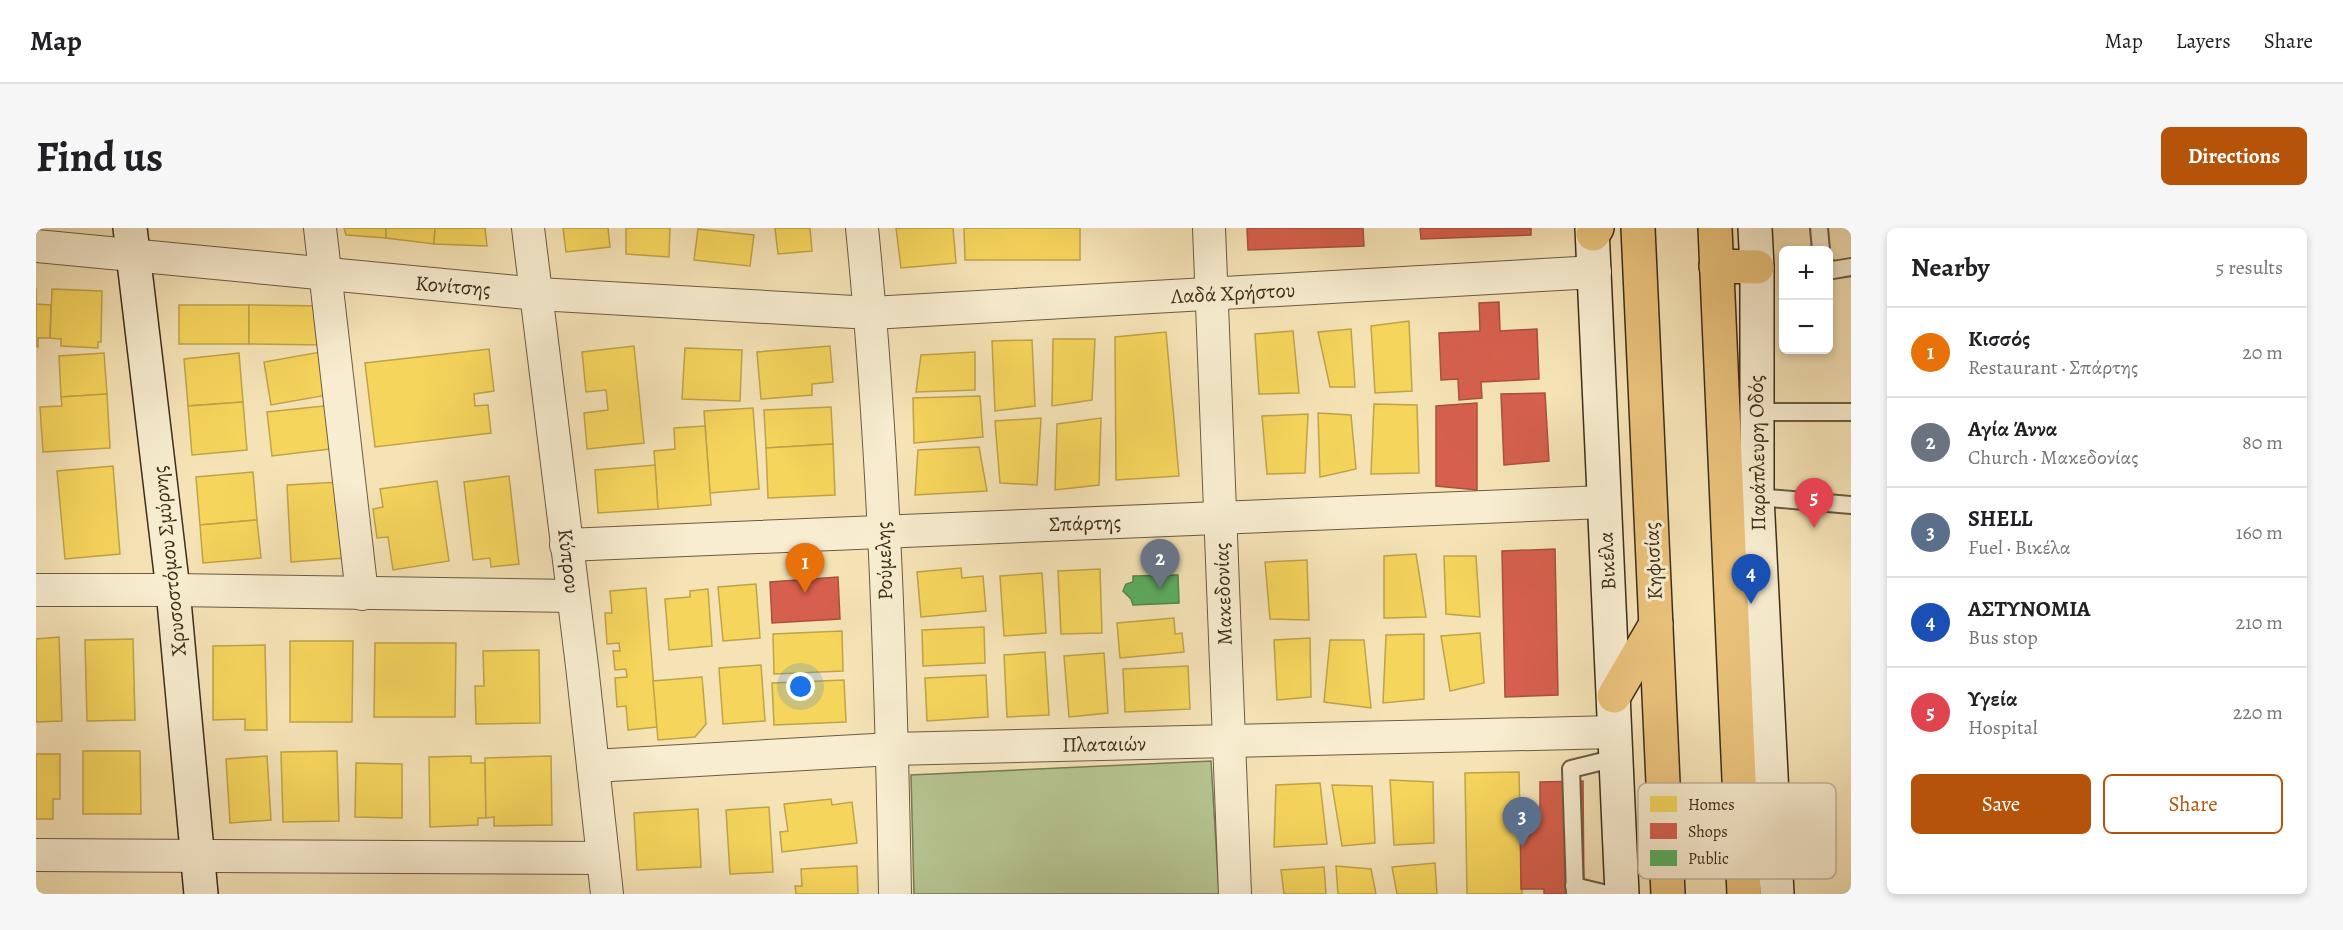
<!DOCTYPE html>
<meta charset="utf-8">
<style>
:root{--surface:#fff;--page:#f6f6f6;--text:#202124;--muted:#757577;--line:#e0e0e0;--accent:#b45309}
body{margin:0;font-family:Alegreya,serif;background:var(--page);color:var(--text)}
.controls{position:absolute;right:18px;top:18px;display:grid;overflow:hidden;border-radius:9px;box-shadow:0 3px 9px #0003}
.controls button{width:54px;height:54px;display:grid;place-items:center;padding:0;border:0;border-bottom:2px solid var(--line);background:var(--surface);color:var(--text);font:30px sans-serif}
.you{position:absolute;left:765px;top:459px;width:21px;height:21px;margin:-15px;border:4px solid #fff;border-radius:50%;background:#1a73e8;box-shadow:0 0 0 9px #1a73e833}
.badge{display:grid;place-items:center;width:39px;height:39px;border-radius:50%;background:var(--accent);color:#fff;font-size:20px;font-weight:700}
.pin{position:absolute;translate:-50% -50px;filter:drop-shadow(0 2px 3px #0008)}
.pin::after{content:'';position:absolute;top:32px;width:21px;height:18px;background:inherit;clip-path:polygon(0 0,100% 0,50% 100%)}
.list{margin:0;padding:0;list-style:none}
h2{display:flex;justify-content:space-between;align-items:center;height:78px;margin:0;padding:0 24px;font-size:26px}
h2 small{font-size:20px;font-weight:400;color:var(--muted)}
.list li{display:grid;grid-template-columns:39px 1fr auto;gap:18px;align-items:center;box-sizing:border-box;height:90px;padding:0 24px;border-top:2px solid var(--line)}
.list b{display:block;font-size:22px;white-space:nowrap}
.list p{margin:0;font-size:20px;white-space:nowrap;color:var(--muted)}
.list em{font-size:20px;font-style:normal;color:var(--muted)}
.actions{display:flex;gap:12px;padding:18px 24px}
.actions a{flex:1;padding:14px 0;border:2px solid var(--accent);border-radius:9px;text-align:center;font-size:21px;color:var(--accent)}
.actions .main{background:var(--accent);color:#fff}
.map{position:relative;flex:none;width:1815px;height:666px;overflow:hidden;border-radius:9px}
header{display:flex;align-items:center;gap:36px;box-sizing:border-box;height:84px;padding:0 30px;background:var(--surface);border-bottom:2px solid var(--line)}
header strong{font-size:28px}
nav{display:flex;gap:33px;margin-inline-start:auto;font-size:21px}
.intro{display:flex;align-items:center;justify-content:space-between;box-sizing:border-box;height:144px;padding:0 36px}
h1{margin:0;font-size:42px}
.button{padding:15px 27px;border-radius:9px;background:var(--accent);color:#fff;font-size:21px;font-weight:700}
main{display:flex;gap:36px;padding:0 36px}
aside{flex:1;background:var(--surface);border-radius:9px;box-shadow:0 3px 9px #0003}
.map>svg:first-child{display:block}
.green{fill:#b6c592;stroke:#7a7a56;stroke-width:1.5}
.homes{fill:#f6d55c;stroke:#bfa348;stroke-width:1.5}
.shops{fill:#d6604d;stroke:#a8513e;stroke-width:1.5}
.public{fill:#5aae61;stroke:#52884c;stroke-width:1.5}
.lines{fill:none;stroke-linecap:round;stroke-linejoin:round}
.lane-casing{stroke:#6c5b42;stroke-width:20}
.street-casing{stroke:#6c5b42;stroke-width:34}
.secondary-casing{stroke:#3e2e1b;stroke-width:36}
.primary-casing{stroke:#3e2e1b;stroke-width:36}
.lane{stroke:#f8edd0;stroke-width:16}
.street{stroke:#f8edd0;stroke-width:32}
.secondary{stroke:#f8edd0;stroke-width:33}
.primary{stroke:#eac27b;stroke-width:33}
.labels{text-anchor:middle;stroke-width:6;stroke-linejoin:round;paint-order:stroke}
.street-label{font-size:21px;fill:#3e2e1b;stroke:#f8edd0}
.key{fill:#f8edd0;stroke:#c0b49a;stroke-width:1.5}
.key-label{font-size:16px;fill:#3e2e1b}
</style>
<header>
<strong>Map</strong>
<nav><a>Map</a><a>Layers</a><a>Share</a></nav>
</header>
<div class="intro"><h1>Find us</h1><a class="button">Directions</a></div>
<main>
<div class="map">
<svg width="1815" height="666" viewBox="0 0 1815 666">
<rect width="100%" height="100%" fill="#f5e3b6"/>
<filter id="stains"><feTurbulence type="fractalNoise" baseFrequency=".00333" numOctaves="4"/><feColorMatrix values="0 0 0 0 .2 0 0 0 0 .09 0 0 0 0 .02 0 0 0 .5 -.17"/></filter>
<radialGradient id="worn" r=".72"><stop offset=".6" stop-color="#630" stop-opacity="0"/><stop offset="1" stop-color="#630" stop-opacity=".3"/></radialGradient>
<polygon class="green" points="1175,533 1183,666 878,666 875,547"/>
<g class="homes">
<polygon points="308,0 350,0 350,10 310,7"/>
<polygon points="350,0 399,0 398,16 350,10"/>
<polygon points="399,0 449,0 451,18 398,16"/>
<polygon points="527,0 572,0 574,19 530,24"/>
<polygon points="590,0 634,0 633,29 590,26"/>
<polygon points="739,0 774,0 776,23 742,26"/>
<polygon points="860,0 917,0 920,35 865,40"/>
<polygon points="928,0 1044,0 1044,32 929,32"/>
<polygon points="662,1 718,7 714,38 658,32"/>
<polygon points="0,60 0,76 15,77 14,110 2,110 2,119 0,118"/>
<polygon points="16,61 66,63 65,114 62,114 62,120 25,118 25,111 14,110"/>
<rect x="143" y="77" width="70" height="39"/>
<polygon points="213,77 288,78 287,117 213,116"/>
<polygon points="1373,93 1376,163 1339,165 1335,98"/>
<polygon points="1315,101 1319,159 1294,159 1282,104"/>
<polygon points="1257,103 1263,165 1223,166 1219,106"/>
<polygon points="1130,104 1143,248 1080,252 1079,109"/>
<polygon points="1017,111 1059,111 1056,172 1016,178"/>
<polygon points="996,112 999,178 959,183 956,113"/>
<polygon points="598,118 608,215 551,221 548,185 572,182 570,162 550,164 546,124"/>
<polygon points="794,118 797,154 776,156 776,167 725,171 721,124"/>
<polygon points="649,120 706,122 704,173 646,171"/>
<polygon points="453,121 458,163 438,166 439,178 452,177 455,205 339,219 329,135"/>
<polygon points="290,123 297,166 235,177 228,134"/>
<polygon points="939,124 939,162 880,164 885,127"/>
<polygon points="68,125 71,166 25,169 23,128"/>
<polygon points="203,125 207,174 152,178 148,131"/>
<polygon points="71,166 74,220 7,224 4,179 26,178 25,169"/>
<polygon points="944,168 947,209 878,215 877,170"/>
<polygon points="207,174 211,222 156,227 152,178"/>
<polygon points="1338,176 1381,177 1383,245 1335,246"/>
<polygon points="297,177 302,220 236,228 231,184"/>
<polygon points="795,179 797,216 730,220 728,182"/>
<polygon points="717,180 723,261 674,265 668,183"/>
<polygon points="1282,185 1315,187 1320,241 1284,249"/>
<polygon points="1272,186 1269,245 1231,246 1226,188"/>
<polygon points="1005,190 1001,257 964,255 959,193"/>
<polygon points="1065,190 1063,257 1019,262 1021,196"/>
<polygon points="669,198 675,277 622,281 618,223 639,221 638,200"/>
<polygon points="797,216 799,267 732,270 730,220"/>
<polygon points="943,219 951,263 879,267 882,222"/>
<polygon points="619,237 622,281 562,285 559,242"/>
<polygon points="77,238 84,326 29,331 21,243"/>
<polygon points="217,244 221,292 164,297 160,249"/>
<polygon points="473,248 483,336 455,339 454,330 437,332 428,254"/>
<polygon points="401,253 413,333 357,342 352,309 341,310 337,281 347,279 344,261"/>
<polygon points="304,254 309,330 255,334 251,257"/>
<polygon points="221,292 225,330 167,335 164,297"/>
<polygon points="1380,326 1390,389 1348,390 1348,328"/>
<polygon points="1408,328 1440,328 1444,389 1410,386"/>
<polygon points="1271,332 1273,392 1234,391 1229,334"/>
<polygon points="925,340 926,350 947,348 950,383 885,389 881,344"/>
<polygon points="1064,341 1066,405 1025,406 1022,343"/>
<polygon points="1006,345 1010,405 968,408 964,348"/>
<polygon points="720,356 724,410 687,413 682,359"/>
<polygon points="610,360 621,499 592,502 590,478 581,479 579,450 591,449 590,441 579,442 577,423 584,423 583,415 571,416 569,385 576,385 574,363"/>
<polygon points="672,361 676,418 633,422 629,371 654,369 654,363"/>
<polygon points="1138,390 1139,406 1146,405 1148,424 1084,430 1081,395"/>
<polygon points="948,399 949,435 887,438 886,402"/>
<polygon points="806,403 807,443 738,446 737,406"/>
<polygon points="1444,405 1448,455 1414,463 1405,408"/>
<polygon points="1388,406 1388,471 1347,475 1350,407"/>
<polygon points="23,409 26,493 0,494 0,411"/>
<polygon points="1274,410 1275,469 1241,472 1238,412"/>
<polygon points="97,411 99,492 51,493 49,412"/>
<polygon points="1294,412 1328,412 1335,480 1288,474"/>
<polygon points="254,413 317,413 316,494 254,494"/>
<polygon points="339,415 420,415 419,489 338,489"/>
<polygon points="229,417 231,502 209,502 209,491 177,492 177,418"/>
<polygon points="503,422 504,495 440,496 439,458 448,458 447,423"/>
<polygon points="1009,424 1013,487 971,489 968,427"/>
<polygon points="1068,425 1072,485 1033,489 1028,428"/>
<polygon points="725,437 729,493 687,496 683,440"/>
<polygon points="1152,438 1154,481 1089,484 1087,441"/>
<polygon points="950,447 952,489 891,493 889,450"/>
<polygon points="666,449 670,496 659,509 622,512 617,453"/>
<polygon points="808,452 810,494 738,497 736,455"/>
<polygon points="47,523 104,523 105,586 47,586"/>
<polygon points="301,523 303,593 247,594 245,524"/>
<polygon points="0,526 24,526 24,571 17,571 17,591 0,591"/>
<polygon points="231,528 235,592 194,595 190,531"/>
<polygon points="435,528 435,535 449,535 450,590 442,590 442,597 394,599 393,529"/>
<polygon points="515,528 516,597 458,598 458,589 450,590 449,530"/>
<polygon points="320,535 366,536 366,590 319,589"/>
<polygon points="1483,544 1486,666 1431,666 1429,545"/>
<polygon points="1354,552 1397,554 1398,615 1358,617"/>
<polygon points="1284,555 1291,616 1238,619 1240,557"/>
<polygon points="1296,557 1336,558 1339,615 1306,618"/>
<polygon points="795,571 796,577 816,574 821,615 746,624 744,604 752,603 748,576"/>
<polygon points="733,579 737,644 694,646 690,582"/>
<polygon points="662,581 665,639 601,642 598,585"/>
<polygon points="1399,635 1401,666 1361,666 1356,639"/>
<polygon points="821,638 822,666 760,666 759,658 766,658 765,641"/>
<polygon points="1300,638 1335,641 1340,666 1302,666"/>
<polygon points="1288,639 1290,666 1248,666 1245,642"/>
</g>
<g class="shops">
<polygon points="1211,0 1327,0 1328,18 1212,22"/>
<polygon points="1384,0 1495,0 1495,7 1385,11"/>
<polygon points="1463,74 1464,103 1501,101 1503,151 1445,154 1446,170 1423,172 1422,151 1405,152 1403,105 1444,103 1443,75"/>
<polygon points="1509,165 1513,233 1468,237 1465,166"/>
<polygon points="1441,175 1441,262 1400,258 1400,178"/>
<polygon points="1519,321 1522,467 1469,469 1466,323"/>
<polygon points="802,349 804,391 736,395 734,354"/>
<polygon points="1547,553 1548,666 1508,666 1508,661 1485,661 1484,588 1504,588 1504,554"/>
</g>
<polygon class="public" points="1142,347 1143,375 1097,377 1095,371 1087,363 1090,356 1097,354 1097,348"/>
<g class="lines">
<g class="lane-casing">
<g id="lane">
<polyline points="1783,0 1785,22"/>
<polyline points="1792,40 1797,42 1815,39"/>
<polyline points="1720,184 1815,184"/>
<polyline points="1721,269 1815,277"/>
<polyline points="1538,658 1571,666"/>
<polyline points="1539,666 1535,541 1580,530"/>
</g>
</g>
<g class="street-casing">
<g id="street">
<polyline points="284,0 326,366"/>
<polyline points="492,0 546,438 571,666"/>
<path d="M826,0c22,221 29,444 33,666"/>
<polyline points="1173,0 1199,666"/>
<polyline points="0,18 502,66 835,85 1559,44"/>
<polyline points="530,317 1568,274"/>
<polyline points="0,362 137,362 537,368"/>
<polyline points="557,538 856,521 1579,504"/>
<polyline points="0,627 567,630"/>
</g>
</g>
<g class="secondary-casing">
<g id="secondary">
<polyline points="94,0 137,362 165,666"/>
<polyline points="1556,0 1586,666"/>
<polyline points="1719,0 1721,39 1721,269 1741,666"/>
</g>
</g>
<g class="primary-casing">
<g id="primary">
<polyline points="1602,0 1632,666"/>
<polyline points="1679,0 1708,666"/>
<polyline points="1557,6 1561,0"/>
<polyline points="1680,38 1721,39"/>
<polyline points="1578,468 1620,396"/>
</g>
</g>
<use href="#lane" class="lane"/>
<use href="#street" class="street"/>
<use href="#secondary" class="secondary"/>
<use href="#primary" class="primary"/>
</g>
<g class="labels">
<g class="street-label">
<text transform="translate(417 58) rotate(5)" y="7">Κονίτσης</text>
<text transform="translate(1197 65) rotate(-3)" y="7">Λαδά Χρήστου</text>
<text transform="translate(1721 225) rotate(-91)" y="7">Παράπλευρη Οδός</text>
<text transform="translate(1049 295) rotate(-2)" y="7">Σπάρτης</text>
<text transform="translate(133 333) rotate(-96)" y="7">Χρυσοστόμου Σμύρνης</text>
<text transform="translate(533 333) rotate(83)" y="7">Κύπρου</text>
<text transform="translate(848 333) rotate(-92)" y="7">Ρούμελης</text>
<text transform="translate(1571 333) rotate(-93)" y="7">Βικέλα</text>
<text transform="translate(1617 333) rotate(-93)" y="7">Κηφισίας</text>
<text transform="translate(1187 366) rotate(-92)" y="7">Μακεδονίας</text>
<text transform="translate(1068 516) rotate(-1)" y="7">Πλαταιών</text>
</g>
</g>
<rect x="1602" y="555" width="198" height="96" rx="9" class="key"/>
<rect x="1614" y="568" width="27" height="16" fill="#f6d55c"/>
<rect x="1614" y="595" width="27" height="16" fill="#d6604d"/>
<rect x="1614" y="622" width="27" height="16" fill="#5aae61"/>
<g class="key-label">
<text x="1652" y="582">Homes</text>
<text x="1652" y="609">Shops</text>
<text x="1652" y="636">Public</text>
</g>
<rect width="100%" height="100%" filter="url(#stains)"/>
<rect width="100%" height="100%" fill="url(#worn)"/>
</svg>
<div class="controls">
<button>+</button>
<button>−</button>
</div>
<div class="you"></div>
<div class="pin badge" style="left:769px;top:365px;background:#e8710a">1</div>
<div class="pin badge" style="left:1124px;top:361px;background:#6b7280">2</div>
<div class="pin badge" style="left:1486px;top:619px;background:#5c6f8a">3</div>
<div class="pin badge" style="left:1715px;top:376px;background:#1a4fb4">4</div>
<div class="pin badge" style="left:1778px;top:300px;background:#e0444e">5</div>
</div>
<aside>
<h2>Nearby<small>5 results</small></h2>
<ul class="list">
<li><span class="badge" style="background:#e8710a">1</span><div><b>Κισσός</b><p>Restaurant · Σπάρτης</p></div><em>20 m</em></li>
<li><span class="badge" style="background:#6b7280">2</span><div><b>Αγία Άννα</b><p>Church · Μακεδονίας</p></div><em>80 m</em></li>
<li><span class="badge" style="background:#5c6f8a">3</span><div><b>SHELL</b><p>Fuel · Βικέλα</p></div><em>160 m</em></li>
<li><span class="badge" style="background:#1a4fb4">4</span><div><b>ΑΣΤΥΝΟΜΙΑ</b><p>Bus stop</p></div><em>210 m</em></li>
<li><span class="badge" style="background:#e0444e">5</span><div><b>Υγεία</b><p>Hospital</p></div><em>220 m</em></li>
</ul>
<div class="actions"><a class="main">Save</a><a>Share</a></div>
</aside>
</main>
